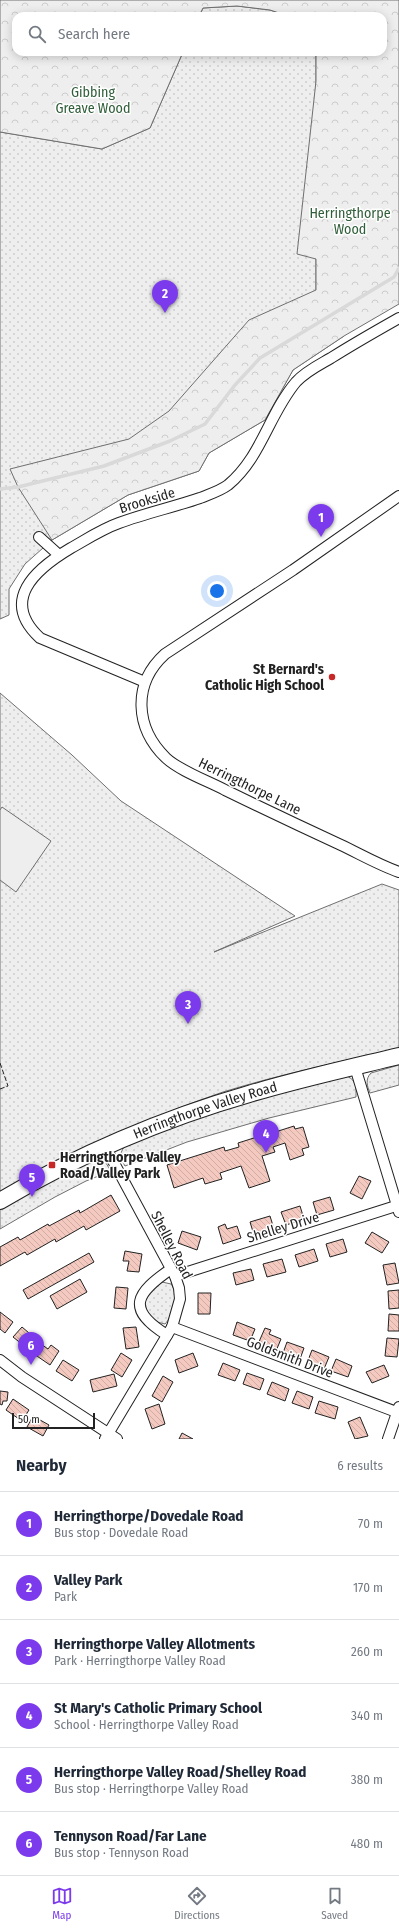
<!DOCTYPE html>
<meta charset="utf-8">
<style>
:root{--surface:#fff;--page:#f2f2f3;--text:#1f2937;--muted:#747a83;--line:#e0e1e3;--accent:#7c3aed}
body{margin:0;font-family:"Fira Sans Condensed",sans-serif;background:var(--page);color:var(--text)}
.scale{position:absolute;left:12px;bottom:10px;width:83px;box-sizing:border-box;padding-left:4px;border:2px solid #222;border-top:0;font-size:11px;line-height:14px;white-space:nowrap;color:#222;-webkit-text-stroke:3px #fff;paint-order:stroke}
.you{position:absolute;left:217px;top:591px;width:14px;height:14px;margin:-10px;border:3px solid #fff;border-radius:50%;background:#1a73e8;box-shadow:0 0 0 6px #1a73e833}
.badge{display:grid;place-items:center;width:26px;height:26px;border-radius:50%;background:var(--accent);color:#fff;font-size:13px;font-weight:700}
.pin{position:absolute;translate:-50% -33px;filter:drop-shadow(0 1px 2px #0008)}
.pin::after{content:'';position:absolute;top:21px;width:14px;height:12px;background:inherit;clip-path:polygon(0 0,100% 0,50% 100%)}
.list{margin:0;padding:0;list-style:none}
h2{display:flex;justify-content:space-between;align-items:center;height:52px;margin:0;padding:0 16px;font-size:17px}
h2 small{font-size:13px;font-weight:400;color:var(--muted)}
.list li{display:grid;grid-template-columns:26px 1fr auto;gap:12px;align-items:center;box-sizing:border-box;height:64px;padding:0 16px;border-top:1px solid var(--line)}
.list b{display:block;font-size:15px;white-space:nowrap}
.list p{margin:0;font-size:13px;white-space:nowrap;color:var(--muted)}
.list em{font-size:13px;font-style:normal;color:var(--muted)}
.icon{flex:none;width:22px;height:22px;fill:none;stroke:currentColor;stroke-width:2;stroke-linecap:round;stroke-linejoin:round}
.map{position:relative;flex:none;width:399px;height:1439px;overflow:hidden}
.search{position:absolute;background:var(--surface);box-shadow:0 2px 10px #0003;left:12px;right:12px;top:12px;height:44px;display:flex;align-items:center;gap:10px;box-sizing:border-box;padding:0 14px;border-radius:12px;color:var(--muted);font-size:15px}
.sheet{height:436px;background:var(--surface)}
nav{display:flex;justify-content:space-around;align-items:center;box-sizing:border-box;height:56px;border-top:1px solid var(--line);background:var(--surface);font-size:11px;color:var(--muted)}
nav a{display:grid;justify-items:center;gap:2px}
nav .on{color:var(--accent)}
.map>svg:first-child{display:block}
.green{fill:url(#green-dots);stroke:#6f6f6f}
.forest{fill:url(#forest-crowns);stroke:#6f6f6f}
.pitch{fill:#eee;stroke:#6f6f6f}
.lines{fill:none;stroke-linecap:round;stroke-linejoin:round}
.stream{stroke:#d9d9d9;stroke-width:3.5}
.building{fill:url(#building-back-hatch);stroke:#222}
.minor-casing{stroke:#222;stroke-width:12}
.primary-casing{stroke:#222;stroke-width:18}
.minor{stroke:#fff;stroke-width:10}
.primary{stroke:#fff;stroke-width:16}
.fence{stroke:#222;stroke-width:1;stroke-dasharray:5 2;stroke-linecap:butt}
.poi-dot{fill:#c62828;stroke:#fff;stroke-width:1.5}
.labels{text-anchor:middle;stroke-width:3;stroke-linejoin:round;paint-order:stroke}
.park-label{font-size:14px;fill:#2f5e38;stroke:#fff}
.street-label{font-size:14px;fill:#222;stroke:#fff}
.poi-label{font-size:14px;font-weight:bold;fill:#222;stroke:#fff;text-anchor:end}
</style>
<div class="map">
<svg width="399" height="1439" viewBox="0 0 399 1439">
<defs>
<pattern id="green-dots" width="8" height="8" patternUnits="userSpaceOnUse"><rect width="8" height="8" fill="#eee"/><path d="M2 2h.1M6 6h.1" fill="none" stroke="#ccc" stroke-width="1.8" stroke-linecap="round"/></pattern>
<pattern id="forest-crowns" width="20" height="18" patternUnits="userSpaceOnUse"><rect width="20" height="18" fill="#eee"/><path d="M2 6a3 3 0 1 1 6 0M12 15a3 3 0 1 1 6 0" fill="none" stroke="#ccc"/></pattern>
<pattern id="building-back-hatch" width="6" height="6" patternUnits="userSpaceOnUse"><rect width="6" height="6" fill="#f3c9c0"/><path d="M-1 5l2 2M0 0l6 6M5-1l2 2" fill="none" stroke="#d0aca5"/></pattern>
</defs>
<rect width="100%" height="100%" fill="#fff"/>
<g class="green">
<polygon points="237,6 270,10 288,16 199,16 203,8"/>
<polygon points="183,52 316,52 316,290 344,336 293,370 265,420 209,453 199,471 128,495 52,540 25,564 9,589 9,615 0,619 0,132 102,149 150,128"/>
<path d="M0,693l72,62 49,46 174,115 -81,36 168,-68 17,6v158c-59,14 -118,26 -176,44 -78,26 -150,63 -223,101z"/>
<path d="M399,1065v20l-29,8c-3,-7 -5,-14 1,-20z"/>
<path d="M347,1076c10,5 9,11 9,21l-87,21 -82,24 -62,24c-5,-8 -6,-11 -1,-19 71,-33 147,-52 223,-71z"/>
<polygon points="97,1158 103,1158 115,1178 107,1175 101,1175 86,1181 55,1197 0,1229 0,1209 31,1190"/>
<path d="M162,1282l9,2c8,9 2,32 -6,40l-12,-3c-14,-20 -8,-25 9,-39z"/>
</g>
<polygon class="forest" points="0,0 399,0 399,304 344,336 293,370 265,420 209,453 199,471 128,495 52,540 18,487 10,469 129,439 169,411 249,320 316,290 316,259 297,254 316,81 316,52 383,52 383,16 288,16 270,10 237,6 203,8 199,16 16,16 16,52 183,52 150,128 102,149 0,132"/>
<polygon class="pitch" points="2,807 51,841 16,892 0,880 0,810"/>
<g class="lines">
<polyline class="stream" points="0,489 18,487 104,466 170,441 205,424 235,385 260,358 394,277 399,268"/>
</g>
<g class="building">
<polygon points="267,1126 269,1134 294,1126 295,1129 303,1127 309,1147 302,1149 304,1155 290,1160 285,1143 273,1147 275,1152 262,1156 270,1181 249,1188 241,1166 220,1173 222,1179 205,1184 203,1178 174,1188 167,1165 224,1147 225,1151 239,1147 238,1143 257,1137 254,1130"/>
<polygon points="359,1176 371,1181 362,1199 350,1193"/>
<polygon points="111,1195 120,1211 86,1230 84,1226 56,1242 55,1239 27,1255 25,1252 0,1266 0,1247 18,1237 20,1240 48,1224 49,1226 79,1210 80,1213"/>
<polygon points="330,1197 334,1210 317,1215 313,1202"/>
<polygon points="300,1206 304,1219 286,1225 281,1212"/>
<polygon points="270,1216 274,1229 254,1235 250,1222"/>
<polygon points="225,1224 227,1229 237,1226 241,1238 223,1244 218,1227"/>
<polygon points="182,1231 201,1237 197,1250 178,1243"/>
<polygon points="372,1232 389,1242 382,1253 365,1243"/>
<polygon points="343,1239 347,1252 330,1257 326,1244"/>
<polygon points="314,1249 318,1261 299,1267 295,1255"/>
<polygon points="125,1251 142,1254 139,1272 127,1271 129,1261 123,1261"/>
<polygon points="89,1253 94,1262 28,1299 23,1290"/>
<polygon points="282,1259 286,1272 267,1277 263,1264"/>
<polygon points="395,1263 399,1283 387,1285 383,1265"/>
<polygon points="251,1269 254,1280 236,1285 233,1273"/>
<polygon points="80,1279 87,1292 57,1309 50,1296"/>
<polygon points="116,1287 128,1288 126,1309 114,1308"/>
<polygon points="399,1290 399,1308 389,1309 388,1291"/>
<polygon points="198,1293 211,1293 210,1314 198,1314"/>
<polygon points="0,1312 13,1322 5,1333 0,1329"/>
<polygon points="389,1314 399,1315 399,1331 388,1331"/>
<polygon points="237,1322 255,1329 250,1341 233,1335"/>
<polygon points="22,1327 36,1339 28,1349 13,1337"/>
<polygon points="136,1327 139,1347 126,1349 123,1328"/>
<polygon points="265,1328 271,1330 269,1334 281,1339 276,1351 258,1344"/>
<polygon points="387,1338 399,1339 397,1357 385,1356"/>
<polygon points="287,1342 304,1348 300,1359 283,1353"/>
<polygon points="41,1344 48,1349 51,1345 59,1351 50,1365 34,1354"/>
<polygon points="312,1350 329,1357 324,1369 307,1363"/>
<polygon points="121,1353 132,1360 122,1377 111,1370"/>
<polygon points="193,1353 198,1366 179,1373 175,1360"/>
<polygon points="336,1359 352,1366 348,1377 331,1371"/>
<polygon points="63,1360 79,1370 72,1381 56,1371"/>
<polygon points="223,1363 240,1370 235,1381 218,1375"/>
<polygon points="384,1365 389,1376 372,1383 366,1372"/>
<polygon points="247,1373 264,1379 260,1390 243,1384"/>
<polygon points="114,1374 117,1386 93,1392 90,1380"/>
<polygon points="163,1376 173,1382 162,1402 152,1396"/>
<polygon points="272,1382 289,1389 285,1401 267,1394"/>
<polygon points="0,1391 8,1392 7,1401 3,1401 2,1405 0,1404"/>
<polygon points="297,1391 313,1397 309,1409 292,1403"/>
<polygon points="13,1399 29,1410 22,1421 6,1410"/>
<polygon points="319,1401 338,1407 335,1419 315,1413"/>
<polygon points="159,1404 165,1424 152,1429 145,1409"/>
<polygon points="33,1416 49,1425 43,1436 27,1427"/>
<polygon points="360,1417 368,1436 355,1439 348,1422"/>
<polygon points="182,1433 193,1439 179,1439"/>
</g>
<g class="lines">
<g class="minor-casing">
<g id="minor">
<path d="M399,496l-106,74 -128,84c-33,30 -30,74 1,104 14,13 42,23 59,32 39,19 77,37 116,55 19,9 38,20 58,27"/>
<polyline points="39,537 59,555"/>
<path d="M145,682l-105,-44c-40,-37 -6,-68 31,-90 16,-9 31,-19 48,-25 27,-10 55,-16 81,-25 10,-4 20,-7 28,-13 33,-27 41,-71 68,-103 10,-11 23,-17 35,-24 22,-14 45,-27 68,-40"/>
<polyline points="355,1067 399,1212"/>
<polyline points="175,1276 399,1205"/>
<polyline points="172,1327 399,1413"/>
<path d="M167,1335c-42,-26 -31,-42 4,-66"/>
<polyline points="0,1360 22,1377 117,1439"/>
<polyline points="105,1439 172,1327 180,1299 179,1288 175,1276 106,1148"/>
<polyline points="388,1439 399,1407"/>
</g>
</g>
<g class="primary-casing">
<g id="primary">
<path id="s1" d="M0,1201c75,-45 165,-83 249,-107 50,-15 100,-26 150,-38"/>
</g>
</g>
<use href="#minor" class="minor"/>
<use href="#primary" class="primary"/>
<polyline class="fence" points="0,1063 8,1086 0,1089"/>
</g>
<g class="poi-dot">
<circle cx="332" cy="677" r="4"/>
<rect x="48" y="1161" width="8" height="8" rx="2"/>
</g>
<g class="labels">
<g class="park-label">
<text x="93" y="97">Gibbing<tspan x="93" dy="16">Greave Wood</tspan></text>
<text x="350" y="218">Herringthorpe<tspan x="350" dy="16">Wood</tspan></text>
</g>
<g class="street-label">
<text transform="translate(147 500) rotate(-17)" y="5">Brookside</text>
<text transform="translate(250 786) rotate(26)" y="5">Herringthorpe Lane</text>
<text dy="5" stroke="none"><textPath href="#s1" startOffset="225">Herringthorpe Valley Road</textPath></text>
<text transform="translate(283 1227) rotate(-17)" y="5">Shelley Drive</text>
<text transform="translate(172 1245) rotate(63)" y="5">Shelley Road</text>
<text transform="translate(290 1357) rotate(21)" y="5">Goldsmith Drive</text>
</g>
<g class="poi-label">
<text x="324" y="674">St Bernard's<tspan x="324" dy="16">Catholic High School</tspan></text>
<text x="60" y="1162" text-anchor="start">Herringthorpe Valley<tspan x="60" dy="16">Road/Valley Park</tspan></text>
</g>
</g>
</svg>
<div class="scale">50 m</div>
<div class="you"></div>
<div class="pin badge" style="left:321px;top:537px">1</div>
<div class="pin badge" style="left:165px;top:313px">2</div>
<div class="pin badge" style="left:188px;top:1024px">3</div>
<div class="pin badge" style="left:266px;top:1153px">4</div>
<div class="pin badge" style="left:32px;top:1197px">5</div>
<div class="pin badge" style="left:31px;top:1365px">6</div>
<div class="search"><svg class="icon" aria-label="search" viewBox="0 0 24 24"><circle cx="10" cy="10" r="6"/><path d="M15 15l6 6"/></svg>Search here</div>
</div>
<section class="sheet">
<h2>Nearby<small>6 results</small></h2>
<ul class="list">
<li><span class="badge">1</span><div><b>Herringthorpe/Dovedale Road</b><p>Bus stop · Dovedale Road</p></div><em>70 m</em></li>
<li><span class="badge">2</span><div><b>Valley Park</b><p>Park</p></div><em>170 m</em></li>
<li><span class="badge">3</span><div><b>Herringthorpe Valley Allotments</b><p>Park · Herringthorpe Valley Road</p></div><em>260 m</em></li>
<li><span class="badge">4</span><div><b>St Mary's Catholic Primary School</b><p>School · Herringthorpe Valley Road</p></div><em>340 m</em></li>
<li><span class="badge">5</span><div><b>Herringthorpe Valley Road/Shelley Road</b><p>Bus stop · Herringthorpe Valley Road</p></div><em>380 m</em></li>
<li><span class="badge">6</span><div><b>Tennyson Road/Far Lane</b><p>Bus stop · Tennyson Road</p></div><em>480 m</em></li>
</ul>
</section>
<nav>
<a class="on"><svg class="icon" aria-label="map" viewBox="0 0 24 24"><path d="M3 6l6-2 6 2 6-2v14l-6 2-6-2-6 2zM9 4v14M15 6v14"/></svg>Map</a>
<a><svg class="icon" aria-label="directions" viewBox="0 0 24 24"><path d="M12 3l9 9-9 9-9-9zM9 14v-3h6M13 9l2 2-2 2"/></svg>Directions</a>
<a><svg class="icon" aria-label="saved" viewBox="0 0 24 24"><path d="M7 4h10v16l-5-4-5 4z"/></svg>Saved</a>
</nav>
